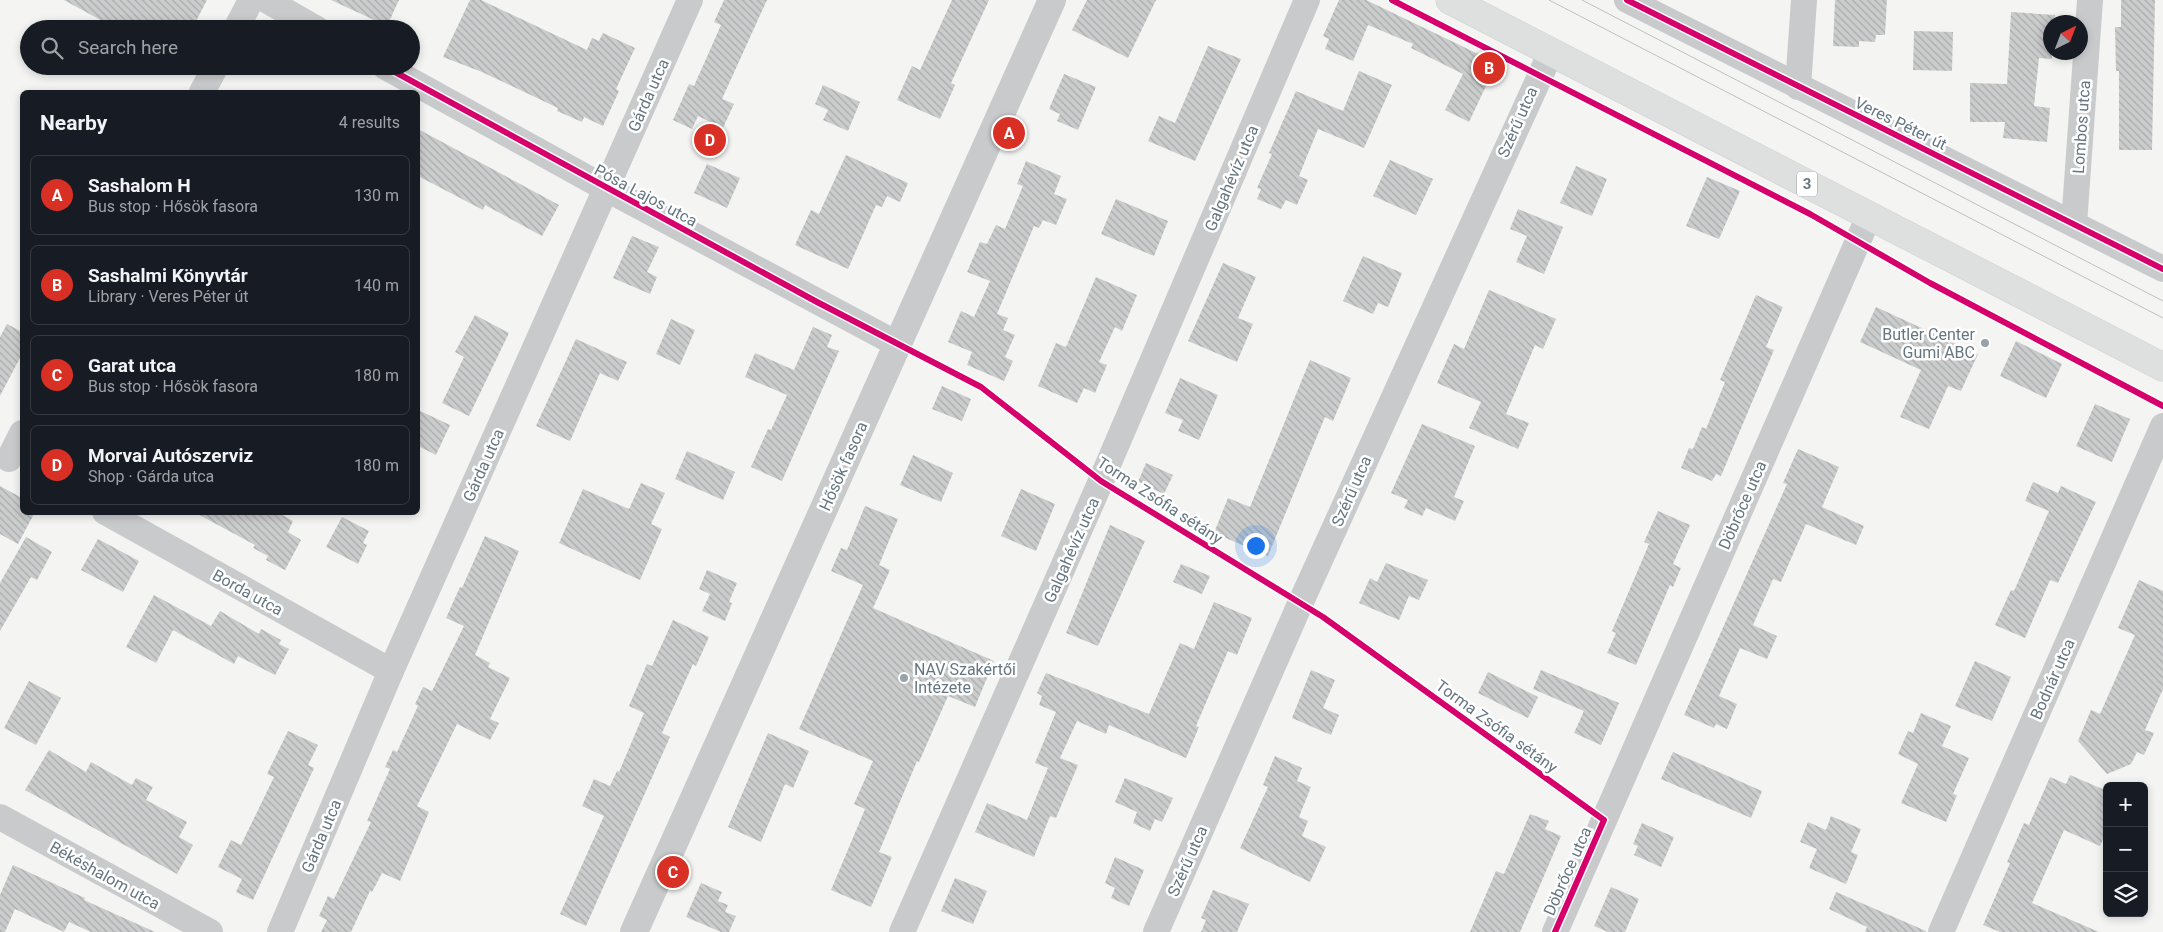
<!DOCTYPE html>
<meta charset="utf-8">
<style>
:root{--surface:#171b24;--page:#242831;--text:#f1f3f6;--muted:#9ea1a6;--line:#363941;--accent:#d93025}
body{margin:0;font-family:Roboto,sans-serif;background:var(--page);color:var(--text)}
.controls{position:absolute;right:15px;bottom:15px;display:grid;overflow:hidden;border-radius:8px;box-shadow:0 2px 8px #0003}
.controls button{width:45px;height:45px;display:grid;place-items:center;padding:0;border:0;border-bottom:1px solid var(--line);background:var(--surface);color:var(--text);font:25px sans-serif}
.compass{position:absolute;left:2043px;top:15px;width:45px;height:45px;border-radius:50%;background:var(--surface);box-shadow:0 2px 8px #0003;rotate:42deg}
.you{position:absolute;left:1255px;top:545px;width:18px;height:18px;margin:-12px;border:4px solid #fff;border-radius:50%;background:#1a73e8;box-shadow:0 0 0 8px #1a73e833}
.badge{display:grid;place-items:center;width:32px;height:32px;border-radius:50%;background:var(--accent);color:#fff;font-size:16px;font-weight:700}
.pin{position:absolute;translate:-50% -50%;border:2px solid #fff;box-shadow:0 1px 5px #0006}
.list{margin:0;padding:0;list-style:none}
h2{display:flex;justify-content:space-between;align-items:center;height:65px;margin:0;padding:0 20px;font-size:21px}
h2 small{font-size:16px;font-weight:400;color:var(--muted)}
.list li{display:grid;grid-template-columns:32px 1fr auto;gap:15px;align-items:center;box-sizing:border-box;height:80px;margin:0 10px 10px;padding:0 10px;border:1px solid var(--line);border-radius:8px}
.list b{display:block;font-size:19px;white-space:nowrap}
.list p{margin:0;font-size:16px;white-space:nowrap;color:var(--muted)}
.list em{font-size:16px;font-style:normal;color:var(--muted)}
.icon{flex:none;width:28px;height:28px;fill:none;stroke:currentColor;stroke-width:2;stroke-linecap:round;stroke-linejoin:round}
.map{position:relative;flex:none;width:2163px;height:932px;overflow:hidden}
.search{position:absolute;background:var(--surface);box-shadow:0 2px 8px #0003;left:20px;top:20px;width:400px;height:55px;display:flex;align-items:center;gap:12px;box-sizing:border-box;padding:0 18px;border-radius:28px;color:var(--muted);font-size:19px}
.panel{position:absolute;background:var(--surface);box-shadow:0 2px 8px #0003;left:20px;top:90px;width:400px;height:425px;border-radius:8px}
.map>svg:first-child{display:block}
.building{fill:url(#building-back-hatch)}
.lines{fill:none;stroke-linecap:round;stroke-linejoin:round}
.primary-casing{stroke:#d0d1d1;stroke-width:29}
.minor{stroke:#c9cacb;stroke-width:26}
.tertiary{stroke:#c9cacb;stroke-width:28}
.primary{stroke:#dedfdf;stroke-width:28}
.tram{stroke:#bec0c1;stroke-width:1}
.cycleway-casing{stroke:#fff;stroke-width:9}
.cycleway{stroke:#d6006c;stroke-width:6}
.poi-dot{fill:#98a2a9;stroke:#fff;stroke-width:2}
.labels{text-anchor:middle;stroke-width:5;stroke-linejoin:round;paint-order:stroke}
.shield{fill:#fff;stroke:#949fa7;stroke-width:1}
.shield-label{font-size:15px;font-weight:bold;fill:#667681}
.street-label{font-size:16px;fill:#667681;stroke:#fff}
.poi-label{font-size:16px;fill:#667681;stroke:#fff;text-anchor:end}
</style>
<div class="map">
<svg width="2163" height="932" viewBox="0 0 2163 932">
<defs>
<pattern id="building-back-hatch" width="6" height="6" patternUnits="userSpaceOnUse" patternTransform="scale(1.25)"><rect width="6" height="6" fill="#cbcdcd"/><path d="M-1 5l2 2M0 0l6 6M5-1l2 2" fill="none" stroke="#a9abac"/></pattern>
</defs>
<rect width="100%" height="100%" fill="#f4f4f3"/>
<g class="building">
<polygon points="64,0 207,0 192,29 117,29"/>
<polygon points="331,0 399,0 387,26"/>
<polygon points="470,0 481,0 587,50 592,38 599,41 603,33 635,48 616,89 619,91 603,126 584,117 582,122 557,111 558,108 482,72 443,57"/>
<polygon points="724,0 767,0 722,99 734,104 723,128 698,116 692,129 673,120 689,84 694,86 721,25 714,22"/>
<polygon points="952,0 989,0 951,83 955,85 940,119 897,100 912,66 920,70"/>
<polygon points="1087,0 1156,0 1128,58 1072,30"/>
<polygon points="1339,0 1366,0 1497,63 1469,122 1445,110 1463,74 1411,48 1413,44 1368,25 1353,61 1325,49 1329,39 1323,36"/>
<polygon points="1835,0 1887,0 1885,35 1876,35 1875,42 1859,41 1859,47 1833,46"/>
<polygon points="2121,0 2155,0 2152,150 2119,150 2119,71 2116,71 2115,27 2121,27"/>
<polygon points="2011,12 2055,15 2054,22 2050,22 2052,59 2039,58 2034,106 2050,108 2047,142 2003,138 2005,122 1970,122 1970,83 2007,84"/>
<polygon points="1914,31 1953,32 1952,71 1913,70"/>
<polygon points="1208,46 1241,59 1195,161 1148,141 1159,116 1175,123"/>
<polygon points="1359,71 1392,85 1364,148 1318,129 1299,176 1308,180 1297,205 1286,200 1281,209 1257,199 1261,189 1257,188 1272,154 1269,153 1296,91 1343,111"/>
<polygon points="1064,74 1096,87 1078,130 1057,121 1060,114 1049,109"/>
<polygon points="823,85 860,102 848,131 823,120 828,110 815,104"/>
<polygon points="418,129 559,205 542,236 485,205 483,210 418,176"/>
<polygon points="846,155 908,183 900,202 887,196 882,207 876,205 848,269 795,245 811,210 819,214"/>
<polygon points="1390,160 1433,179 1416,215 1373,196"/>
<polygon points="1026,161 1061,176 1054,194 1067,199 1056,225 1043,220 1039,228 1034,226 997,314 1008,318 1003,330 1015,335 1005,357 1013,361 1004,381 967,365 972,352 948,342 961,311 974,317 990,281 967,272 980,242 987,244 996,225 1005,229 1023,186 1017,184"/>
<polygon points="707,164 740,178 727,208 694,193"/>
<polygon points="1576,166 1607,179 1592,216 1560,203"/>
<polygon points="1707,177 1740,191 1719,239 1686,226"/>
<polygon points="1116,199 1168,221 1154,256 1101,234"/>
<polygon points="1518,209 1563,227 1544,274 1516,262 1527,236 1510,229"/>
<polygon points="632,236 659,247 647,272 657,277 650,294 613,278"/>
<polygon points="1363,256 1402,273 1388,307 1378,303 1373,314 1343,301"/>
<polygon points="1223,263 1256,277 1238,318 1253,324 1237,362 1188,341"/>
<polygon points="1096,277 1137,295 1122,331 1115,327 1099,362 1107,365 1095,393 1084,388 1077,403 1038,386 1056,343 1066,347"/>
<polygon points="1489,290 1556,319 1543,349 1535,345 1506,414 1529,423 1518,449 1469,428 1481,402 1437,383 1454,344 1464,349"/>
<polygon points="1756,295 1783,307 1766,347 1774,350 1721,476 1716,474 1712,481 1681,468 1689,448 1693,449 1702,427 1706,429 1725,382 1720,380"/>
<polygon points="1876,307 1978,354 1961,391 1948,386 1929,429 1900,417 1921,370 1860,342"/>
<polygon points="475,315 509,333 469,416 442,403 464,357 455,352"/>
<polygon points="671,319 695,330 680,365 656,354"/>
<polygon points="7,324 22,332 22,354 0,396 0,337"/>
<polygon points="813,327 832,335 827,347 839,351 782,481 751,467 768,429 771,430 787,395 745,377 755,353 794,370"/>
<polygon points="576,339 627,362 618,381 600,373 570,441 536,426"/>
<polygon points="2016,341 2062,364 2046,398 2000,376"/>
<polygon points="1310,360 1351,378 1333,421 1325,417 1268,556 1214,533 1228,498 1250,507"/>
<polygon points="1180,378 1218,395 1199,440 1178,431 1183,420 1165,413"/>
<polygon points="942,386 971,399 962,421 932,409"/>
<polygon points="2095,404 2130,419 2112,462 2076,446"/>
<polygon points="418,410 450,425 436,455 418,446"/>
<polygon points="1422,424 1475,446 1454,497 1464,501 1455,521 1426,508 1422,516 1404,508 1408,500 1391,493"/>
<polygon points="1798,449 1839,467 1822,507 1864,526 1856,545 1806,524 1781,582 1773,579 1753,625 1777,636 1767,659 1740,648 1719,696 1737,704 1727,729 1716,724 1714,728 1684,715 1787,484 1783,483"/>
<polygon points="687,451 735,472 723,500 675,479"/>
<polygon points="913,455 953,473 941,502 900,485"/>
<polygon points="1146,463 1173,475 1164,494 1138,482"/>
<polygon points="2033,482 2058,493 2061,486 2096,502 2058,583 2050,580 2025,638 1995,625 2011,590 2014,591 2049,511 2025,501"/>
<polygon points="641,483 665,493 651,524 662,529 640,580 559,543 583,489 629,509"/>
<polygon points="0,486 22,498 22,512 35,512 18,544 0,534"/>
<polygon points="1021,489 1055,504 1036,551 1001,536"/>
<polygon points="865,506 898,519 879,565 890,570 873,608 994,661 975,707 948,696 919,762 917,761 879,852 892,857 871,907 831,890 865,809 854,804 873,761 799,729 863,585 831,571 841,548 847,550"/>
<polygon points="1658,511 1690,525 1673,564 1681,568 1673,587 1670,585 1636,665 1607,653 1616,633 1612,631 1649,544 1644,542"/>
<polygon points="194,512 277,512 293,521 288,532 301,540 285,570 266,560 268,556 253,548 255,545"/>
<polygon points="342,517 369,531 363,543 367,545 358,564 326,547"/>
<polygon points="1110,525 1145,541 1098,646 1066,633"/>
<polygon points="485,536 519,551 475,655 490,663 488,667 510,678 490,719 499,723 490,740 457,724 417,806 429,812 400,881 382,873 372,892 370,891 351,932 321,932 327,920 319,916 328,896 334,899 371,822 367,821 390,769 385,767 393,750 397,752 418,706 415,704 423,687 432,691 464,626 446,618 460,587 462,588"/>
<polygon points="26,537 52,552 37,580 31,577 0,631 0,583"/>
<polygon points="98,539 139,561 123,592 81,570"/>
<polygon points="1386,563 1428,580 1419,600 1409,596 1399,620 1359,603 1370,578 1377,582"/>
<polygon points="1181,564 1210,576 1202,594 1173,582"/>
<polygon points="707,570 737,583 729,602 732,603 725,621 702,611 710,594 699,589"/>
<polygon points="2139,580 2163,591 2163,689 2145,730 2154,733 2144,755 2137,752 2131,764 2107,774 2078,741 2091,710 2100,714 2135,635 2118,628"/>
<polygon points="154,595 211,626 220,611 259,634 261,629 281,640 279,644 289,649 275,675 238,656 234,664 173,630 156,663 126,647"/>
<polygon points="1214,602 1252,618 1237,655 1228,651 1196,726 1199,727 1186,758 1109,725 1106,734 1077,721 1060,758 1078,765 1056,818 1050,816 1034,857 975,832 987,803 1027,820 1048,768 1035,763 1056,712 1039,705 1042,696 1037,693 1046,673 1149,714 1180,643 1194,649"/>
<polygon points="673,620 709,637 696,666 693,664 662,733 670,737 586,926 560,914 604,816 582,806 594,779 610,786 617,771 619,772 644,713 629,706 647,664 652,666"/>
<polygon points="1975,661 2011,677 1992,721 1955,706"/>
<polygon points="1311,670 1335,680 1323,708 1339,715 1331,735 1292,718"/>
<polygon points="1541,670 1619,703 1601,745 1574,733 1584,711 1533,689"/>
<polygon points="1488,672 1538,697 1528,718 1478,693"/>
<polygon points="29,681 61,698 36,745 4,728"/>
<polygon points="1921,713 1951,726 1942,746 1969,758 1953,794 1957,795 1946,822 1901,803 1918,764 1898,754 1908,731 1913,733"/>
<polygon points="288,731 318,745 308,765 314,768 253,900 236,892 242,879 218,867 231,840 241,845 274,777 267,774"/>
<polygon points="768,733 809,751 793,788 785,784 761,842 728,827"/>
<polygon points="49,750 86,772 91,762 132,785 136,778 153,787 146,800 187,822 179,837 193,845 177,874 25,790"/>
<polygon points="1673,752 1762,791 1751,818 1661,779"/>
<polygon points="1275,756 1302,768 1297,781 1311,787 1299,817 1308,821 1302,836 1326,847 1310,882 1240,848 1268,787 1263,785"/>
<polygon points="2070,775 2107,791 2107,831 2100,846 2064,830 2032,903 2099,932 2000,932 1983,925 2010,863 2007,862 2024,823 2029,825 2050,777 2066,784"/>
<polygon points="1125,778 1173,798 1162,822 1155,819 1150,831 1133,823 1137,812 1115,802"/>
<polygon points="1530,814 1549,821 1545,829 1561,836 1520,932 1470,932 1496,871 1504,874"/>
<polygon points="1831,816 1861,829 1851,852 1858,855 1846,884 1809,868 1817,849 1800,842 1808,822 1826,830"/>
<polygon points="1642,823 1674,837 1661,867 1634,855 1638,846 1633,844"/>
<polygon points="1115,857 1144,870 1129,906 1111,898 1115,888 1105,883"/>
<polygon points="13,865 85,898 84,900 155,932 91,932 69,922 64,932 15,909 5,932 0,932 0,895"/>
<polygon points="955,878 987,891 973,924 941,911"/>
<polygon points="701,883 722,892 718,901 728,905 725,912 736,916 729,932 721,932 686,917"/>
<polygon points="1611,887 1639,899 1625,932 1608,932 1594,926"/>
<polygon points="1213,890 1249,904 1237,932 1201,932 1206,920 1201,918"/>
<polygon points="1836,892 1926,931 1926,932 1865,932 1867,927 1829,909"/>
</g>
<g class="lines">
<g class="primary-casing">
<polyline id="primary" points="1450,0 2163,367"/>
</g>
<g class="minor">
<polyline points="266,0 317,29"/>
<polyline points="1627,0 2163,269"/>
<polyline points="236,29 251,0"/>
<polyline points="384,66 607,189 897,344"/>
<polyline points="1798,87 1804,0"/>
<polyline points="202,92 216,66"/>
<polyline points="2074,224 2090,0"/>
<polyline points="9,459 22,433"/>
<polyline points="105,512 391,671"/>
<polyline points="0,817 210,932"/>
<polyline points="280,932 391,671 690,0"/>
<polyline points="902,932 1101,481 1307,0"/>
<polyline points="1156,932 1300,604 1551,52"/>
<polyline points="1555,932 1869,216"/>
<polyline points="1941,932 2163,426"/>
</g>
<polyline class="tertiary" points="634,932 1052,0"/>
<use href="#primary" class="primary"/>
<g class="tram">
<polyline points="1549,0 2163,318"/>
<polyline points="1582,0 2163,301"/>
</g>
<g class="cycleway-casing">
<g id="cycleway">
<polyline points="1392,0 1810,214 1930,283 2163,406"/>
<polyline points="1627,0 2163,269"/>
<polyline points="384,66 817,302 981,387 1101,481 1323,617 1604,820 1555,932"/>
</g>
</g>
<use href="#cycleway" class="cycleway"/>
</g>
<g class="poi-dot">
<circle cx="1985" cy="343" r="5"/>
<circle cx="904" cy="678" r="5"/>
</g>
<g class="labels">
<rect class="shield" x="1797" y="171.5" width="20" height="25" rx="4"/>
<g class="shield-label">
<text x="1807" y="189">3</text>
</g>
<g class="street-label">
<text transform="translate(648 95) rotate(-66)" y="6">Gárda utca</text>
<text transform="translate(1517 122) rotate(-66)" y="6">Szérű utca</text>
<text transform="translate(1901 123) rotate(26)" y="6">Veres Péter út</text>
<text transform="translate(2081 127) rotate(-86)" y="6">Lombos utca</text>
<text transform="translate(1231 178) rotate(-67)" y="6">Galgahévíz utca</text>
<text transform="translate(646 195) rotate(28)" y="6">Pósa Lajos utca</text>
<text transform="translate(483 465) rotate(-66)" y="6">Gárda utca</text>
<text transform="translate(843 466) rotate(-66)" y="6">Hősök fasora</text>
<text transform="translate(1351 491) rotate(-66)" y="6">Szérű utca</text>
<text transform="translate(1160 500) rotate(33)" y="6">Torma Zsófia sétány</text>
<text transform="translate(1742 505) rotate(-66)" y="6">Döbrőce utca</text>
<text transform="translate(1071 550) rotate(-66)" y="6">Galgahévíz utca</text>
<text transform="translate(248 592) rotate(29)" y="6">Borda utca</text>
<text transform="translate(2052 679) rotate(-66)" y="6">Bodnár utca</text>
<text transform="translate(1497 726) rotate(36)" y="6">Torma Zsófia sétány</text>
<text transform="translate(321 836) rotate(-67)" y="6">Gárda utca</text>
<text transform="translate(1187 861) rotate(-66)" y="6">Szérű utca</text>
<text transform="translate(1567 871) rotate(-66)" y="6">Döbrőce utca</text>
<text transform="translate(105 875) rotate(29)" y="6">Békéshalom utca</text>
</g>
<g class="poi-label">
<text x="1975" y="340">Butler Center<tspan x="1975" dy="18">Gumi ABC</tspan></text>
<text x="914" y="675" text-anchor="start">NAV Szakértői<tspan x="914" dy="18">Intézete</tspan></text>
</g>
</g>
</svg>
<div class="controls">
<button>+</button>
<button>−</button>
<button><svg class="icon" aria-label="layers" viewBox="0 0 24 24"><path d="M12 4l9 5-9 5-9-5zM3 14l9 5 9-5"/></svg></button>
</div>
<svg class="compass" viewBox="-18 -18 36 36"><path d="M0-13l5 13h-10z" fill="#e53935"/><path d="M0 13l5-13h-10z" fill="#9ea1a6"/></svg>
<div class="you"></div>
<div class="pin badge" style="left:1009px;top:133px">A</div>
<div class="pin badge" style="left:1489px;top:68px">B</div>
<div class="pin badge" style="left:673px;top:872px">C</div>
<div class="pin badge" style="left:710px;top:140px">D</div>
<div class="search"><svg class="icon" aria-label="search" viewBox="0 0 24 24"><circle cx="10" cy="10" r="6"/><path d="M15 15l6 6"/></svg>Search here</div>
<section class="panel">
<h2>Nearby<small>4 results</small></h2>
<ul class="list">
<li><span class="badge">A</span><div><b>Sashalom H</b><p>Bus stop · Hősök fasora</p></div><em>130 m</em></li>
<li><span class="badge">B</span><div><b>Sashalmi Könyvtár</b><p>Library · Veres Péter út</p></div><em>140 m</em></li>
<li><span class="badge">C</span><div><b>Garat utca</b><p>Bus stop · Hősök fasora</p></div><em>180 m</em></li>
<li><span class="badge">D</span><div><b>Morvai Autószerviz</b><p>Shop · Gárda utca</p></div><em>180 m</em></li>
</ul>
</section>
</div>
